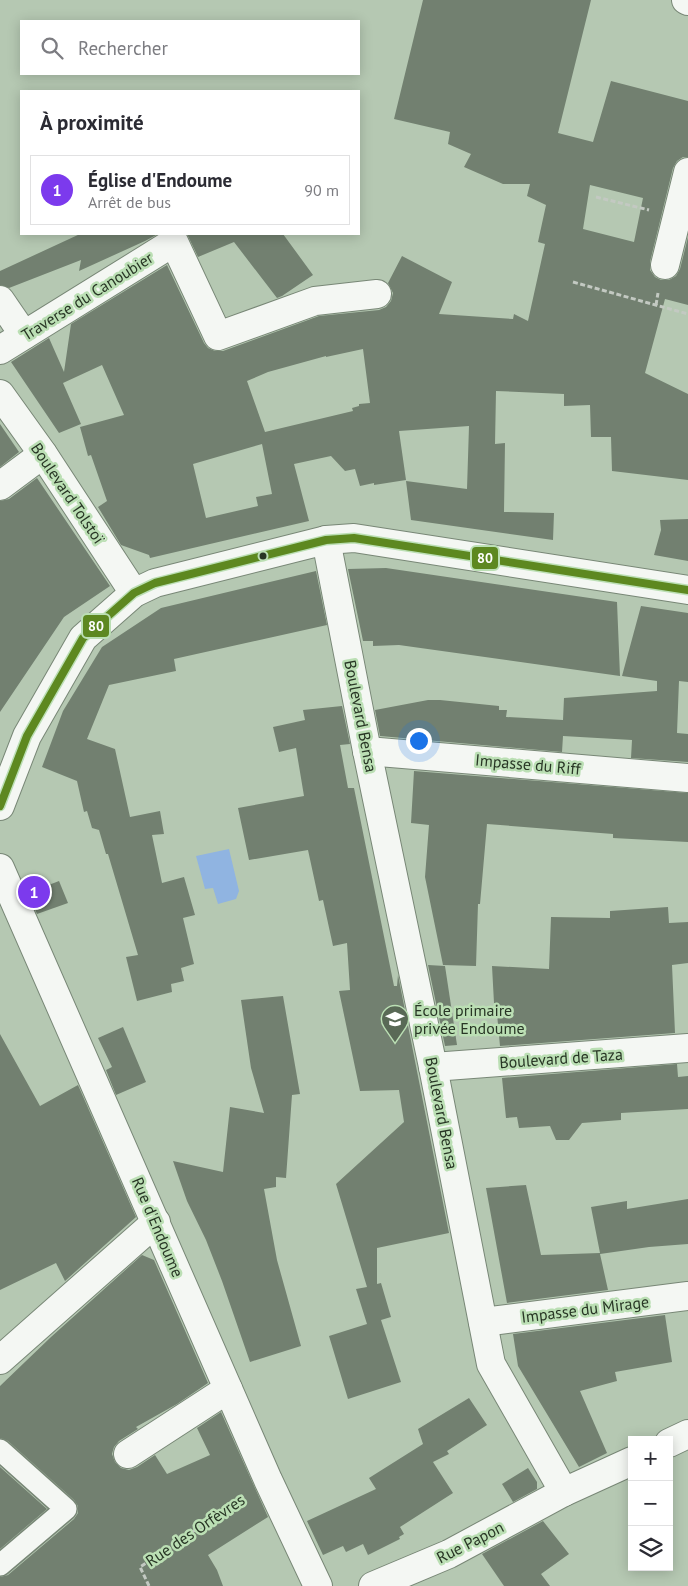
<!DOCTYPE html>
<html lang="fr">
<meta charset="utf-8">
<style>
:root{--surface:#fff;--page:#f7f7f7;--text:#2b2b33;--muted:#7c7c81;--line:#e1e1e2;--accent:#7c3aed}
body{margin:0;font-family:"PT Sans",sans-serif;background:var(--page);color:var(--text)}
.controls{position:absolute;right:15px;bottom:15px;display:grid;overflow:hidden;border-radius:0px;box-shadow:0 2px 12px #0003}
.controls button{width:45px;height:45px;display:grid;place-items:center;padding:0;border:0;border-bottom:1px solid var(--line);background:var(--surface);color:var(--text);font:25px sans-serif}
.you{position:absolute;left:418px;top:740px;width:18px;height:18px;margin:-12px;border:4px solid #fff;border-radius:50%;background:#1a73e8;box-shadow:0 0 0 8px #1a73e833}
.badge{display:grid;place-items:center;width:32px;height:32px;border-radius:50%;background:var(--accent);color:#fff;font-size:16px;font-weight:700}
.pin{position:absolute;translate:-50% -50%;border:2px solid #fff;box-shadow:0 1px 5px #0006}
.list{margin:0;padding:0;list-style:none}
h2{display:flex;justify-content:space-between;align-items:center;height:65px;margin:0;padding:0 20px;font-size:21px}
h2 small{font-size:16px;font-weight:400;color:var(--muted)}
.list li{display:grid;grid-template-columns:32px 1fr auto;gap:15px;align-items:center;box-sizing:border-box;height:70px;margin:0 10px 10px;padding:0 10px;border:1px solid var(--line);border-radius:0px}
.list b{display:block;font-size:19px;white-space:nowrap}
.list p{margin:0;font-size:16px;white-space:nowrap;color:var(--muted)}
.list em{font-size:16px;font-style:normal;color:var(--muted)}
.icon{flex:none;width:28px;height:28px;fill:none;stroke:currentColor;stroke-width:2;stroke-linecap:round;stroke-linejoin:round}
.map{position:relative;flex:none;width:688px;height:1586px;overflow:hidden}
.search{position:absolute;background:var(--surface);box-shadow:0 2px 12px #0003;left:20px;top:20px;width:340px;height:55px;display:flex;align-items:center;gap:12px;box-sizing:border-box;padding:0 18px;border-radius:0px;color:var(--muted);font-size:19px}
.panel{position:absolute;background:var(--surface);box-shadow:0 2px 12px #0003;left:20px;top:90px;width:340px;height:145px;border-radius:0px}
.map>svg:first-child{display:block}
.water{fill:#90b4e1}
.building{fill:#728070;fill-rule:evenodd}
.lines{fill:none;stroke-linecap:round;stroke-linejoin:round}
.pedestrian-casing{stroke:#788776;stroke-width:24}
.minor-casing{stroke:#788776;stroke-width:30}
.tertiary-casing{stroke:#788776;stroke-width:30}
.path{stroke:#c3c9c2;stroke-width:3;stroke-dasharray:5 2.5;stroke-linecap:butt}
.pedestrian{stroke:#f4f7f3;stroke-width:21}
.minor{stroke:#f4f7f3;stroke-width:28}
.tertiary{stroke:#f4f7f3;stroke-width:28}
.bus-1-casing{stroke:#bbdfb4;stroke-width:11}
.bus-1{stroke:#5d8820;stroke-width:8}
.bus-dot{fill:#283625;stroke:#bbdfb4;stroke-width:2}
.labels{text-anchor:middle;stroke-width:5;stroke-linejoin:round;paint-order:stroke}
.street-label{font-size:16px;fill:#283625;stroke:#bbdfb4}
.poi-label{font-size:16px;fill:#283625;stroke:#bbdfb4;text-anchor:start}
.line-badge{stroke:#bbdfb4;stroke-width:2}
.badge-label{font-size:14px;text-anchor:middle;font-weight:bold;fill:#fff}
</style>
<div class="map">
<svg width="688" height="1586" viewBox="0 0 688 1586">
<rect width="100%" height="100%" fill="#b5c8b2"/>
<polygon class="water" points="229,849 239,891 236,899 218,904 213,888 205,889 196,856"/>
<g class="building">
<path d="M423,0h168l-33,133 35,9 18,-61 77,20v56h-5l-6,4 -4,7 -23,94v8l5,7 6,3h8l7,-4 4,-7 8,-32v68l-23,-6 -20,74 43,21v86l-76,-9 -1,-34h-20l-1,-32 -26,1v-12l-68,-3 -1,53 10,-1 -1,69 50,1 -1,27 -142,-20 -5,-39 61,8 2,-63 -70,5 7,49 -32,5v-2l-14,3 -5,-17 -10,2 -14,-15 -37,8 15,57 -159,37 -1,-3 -28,-10 -23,-38 9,-6 -16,-46 -3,1 -8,-29 44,-12 -22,-50 -39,18 18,41 -22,9 -48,-71 38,-24 15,34 7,-48 96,-59 37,78 4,5 7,3h8l96,-35 60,-6 7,-3 5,-6 2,-8 -5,-10 14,-27 50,26 -13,32 74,5 1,-5 14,7 17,-77 -7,-2 8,-37 -19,-9 3,-12h-27l-39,-17 7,-13 -23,-10 2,-12 -56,-13zM590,185l53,13 -9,44 -51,-13zM363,349l7,54 -11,1v2l-7,2 1,3 -88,21 -18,-51 21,-9 58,-16v1zM262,444l10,50 -16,3 2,9 -52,12 -13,-54z"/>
<polygon points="80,234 158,234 145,241 79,271 81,260 9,288 0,285 0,271"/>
<polygon points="187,234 283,234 313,275 282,296 277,298 234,242 198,257"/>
<polygon points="0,424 19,452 0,467"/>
<polygon points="37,478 110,586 64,617 0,712 0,501 9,499"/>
<polygon points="688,519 688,561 654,555 661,530 660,520"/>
<polygon points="386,568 617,602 620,676 399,645 373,646 373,641 363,641 348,569"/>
<polygon points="316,571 327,625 174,659 176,671 109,685 87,739 115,749 130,817 160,811 164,834 152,835 162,883 184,877 195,915 183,918 194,964 181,968 184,981 171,984 172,992 137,1001 126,957 138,955 108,854 106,854 99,830 92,828 87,811 84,812 77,781 42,767 63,711 102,647 161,608"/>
<polygon points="641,606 688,613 688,682 679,681 677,733 688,734 688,762 631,758 632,740 563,736 562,752 380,736 375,710 428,700 440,700 499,706 499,710 507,710 506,717 563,720 564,698 657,691 657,681 622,676"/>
<polygon points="342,706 350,744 340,745 348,788 354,788 394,986 397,986 398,975 449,1233 377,1248 377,1284 381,1283 391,1317 381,1320 401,1382 348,1399 329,1336 367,1324 356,1289 367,1287 336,1184 404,1122 399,1090 360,1091 339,991 350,990 347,943 333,946 323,900 319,901 308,850 249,860 238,808 304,796 296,748 279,752 273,727 305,720 303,710"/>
<polygon points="414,771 688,793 688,842 613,838 613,834 487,824 480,904 478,904 476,966 443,965 425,877 429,825 411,823"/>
<polygon points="59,881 68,903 37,914 28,893"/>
<polygon points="668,907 669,923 688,922 688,963 672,965 675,1033 500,1046 496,1003 494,1003 492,966 549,969 551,917 610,918 610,911"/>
<polygon points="428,965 445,966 457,1045 445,1046"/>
<polygon points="283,996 300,1094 292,1095 286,1178 276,1177 276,1187 264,1189 277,1260 301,1346 250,1362 222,1281 206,1240 187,1201 173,1161 223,1172 230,1107 264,1113 251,1068 241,1000"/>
<polygon points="123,1027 146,1082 116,1095 106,1070 112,1067 98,1038"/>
<polygon points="0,1034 40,1106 78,1085 136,1217 65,1281 56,1263 0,1290"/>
<polygon points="677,1064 678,1077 688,1076 688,1109 621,1113 621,1120 582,1123 569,1140 556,1140 550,1126 519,1128 517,1117 506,1118 502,1078"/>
<polygon points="526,1185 541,1255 600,1253 591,1207 627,1201 627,1209 688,1199 688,1244 649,1247 600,1254 608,1290 507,1303 486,1188"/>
<polygon points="142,1255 154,1260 208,1383 177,1404 136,1427 138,1429 119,1441 114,1447 112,1454 115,1462 121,1468 129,1470 137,1467 155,1455 167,1474 210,1455 197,1428 221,1412 268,1517 208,1555 217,1570 223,1586 0,1586 0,1577 8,1575 74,1519 78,1513 78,1506 74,1500 8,1441 0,1438 0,1386 51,1337"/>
<polygon points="665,1315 672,1362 615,1372 617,1381 580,1391 607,1453 579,1467 518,1366 513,1334"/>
<polygon points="469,1398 487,1425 447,1451 449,1454 433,1462 453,1493 400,1527 404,1534 399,1537 400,1539 368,1555 363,1544 346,1552 343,1546 323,1555 307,1521 376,1489 369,1478 423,1444 418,1429"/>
<polygon points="0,1467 47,1509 0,1549"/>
<polygon points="528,1468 537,1482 537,1489 513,1502 502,1484"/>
<polygon points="543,1521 569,1554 541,1574 550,1586 504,1586 482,1554"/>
</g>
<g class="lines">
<g class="pedestrian-casing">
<polyline id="pedestrian" points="0,1450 66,1509 0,1565"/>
</g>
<g class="minor-casing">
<g id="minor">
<polyline points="686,0 688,1"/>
<polyline points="665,265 688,172"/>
<polyline points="0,300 24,335"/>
<polyline points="0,350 174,242 218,336 315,301 377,294"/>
<polyline points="0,394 43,454 134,593"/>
<polyline points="0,486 43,454"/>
<polyline points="326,540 367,751 433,1067 491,1364 564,1492"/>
<polyline points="367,751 688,778"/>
<polyline points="0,868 268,1480 318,1586"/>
<polyline points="433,1067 688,1048"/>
<polyline points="483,1322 688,1296"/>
<polyline points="0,1360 156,1222"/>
<polyline points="669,1443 688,1434"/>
<polyline points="128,1454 228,1389"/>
<polyline points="373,1586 449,1554 564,1492 632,1461"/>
</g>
</g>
<g class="tertiary-casing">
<polyline id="tertiary" points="0,806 27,736 83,638 134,593 155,583 326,540 354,538 688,590"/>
</g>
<g class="path">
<polyline points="596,197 649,210"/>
<polyline points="573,282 688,314"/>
<polyline points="656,305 658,293"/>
<polyline points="149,1586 140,1567 244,1497"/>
</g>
<use href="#pedestrian" class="pedestrian"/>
<use href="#minor" class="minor"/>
<use href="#tertiary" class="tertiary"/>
<g class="bus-1-casing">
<polyline id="bus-1" points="0,806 27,736 83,638 134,593 155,583 326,540 354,538 688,590"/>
</g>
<use href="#bus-1" class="bus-1"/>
</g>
<defs>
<g id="school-pin" transform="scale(1.4375)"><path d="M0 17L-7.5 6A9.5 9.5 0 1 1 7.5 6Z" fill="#596956" stroke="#bbdfb4"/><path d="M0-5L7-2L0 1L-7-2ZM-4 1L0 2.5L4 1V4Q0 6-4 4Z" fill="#fff"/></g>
</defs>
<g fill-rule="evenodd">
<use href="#school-pin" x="395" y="1019"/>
</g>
<circle class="bus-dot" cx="263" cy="556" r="4.5"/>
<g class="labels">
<g class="street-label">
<text transform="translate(87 296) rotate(-32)" y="6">Traverse du Canoubier</text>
<text transform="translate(68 493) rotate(56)" y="6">Boulevard Tolstoï</text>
<text transform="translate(361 716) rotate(79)" y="6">Boulevard Bensa</text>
<text transform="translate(528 764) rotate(5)" y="6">Impasse du Riff</text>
<text transform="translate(561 1058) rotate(-4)" y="6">Boulevard de Taza</text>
<text transform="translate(442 1113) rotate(79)" y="6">Boulevard Bensa</text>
<text transform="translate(158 1227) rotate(67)" y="6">Rue d'Endoume</text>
<text transform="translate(585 1309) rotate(-7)" y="6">Impasse du Mirage</text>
<text transform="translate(195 1530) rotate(-34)" y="6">Rue des Orfèvres</text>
<text transform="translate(470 1542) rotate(-27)" y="6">Rue Papon</text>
</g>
<g class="poi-label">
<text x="414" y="1016">École primaire<tspan x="414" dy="18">privée Endoume</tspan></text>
</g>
</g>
<g class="line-badge">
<rect x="471" y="546" width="28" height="24" rx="5" fill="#5d8820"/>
<rect x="82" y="614" width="28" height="24" rx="5" fill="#5d8820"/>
</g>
<g class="badge-label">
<text x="485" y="563">80</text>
<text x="96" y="631">80</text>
</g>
</svg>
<div class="controls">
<button>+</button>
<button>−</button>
<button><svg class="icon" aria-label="layers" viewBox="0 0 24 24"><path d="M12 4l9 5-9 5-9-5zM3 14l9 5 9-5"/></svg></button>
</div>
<div class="you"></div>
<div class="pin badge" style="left:34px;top:892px">1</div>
<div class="search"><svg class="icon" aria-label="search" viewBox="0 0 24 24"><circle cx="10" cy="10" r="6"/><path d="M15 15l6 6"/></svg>Rechercher</div>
<section class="panel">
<h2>À proximité<small></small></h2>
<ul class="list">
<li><span class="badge">1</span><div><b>Église d'Endoume</b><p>Arrêt de bus</p></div><em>90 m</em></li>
</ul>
</section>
</div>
